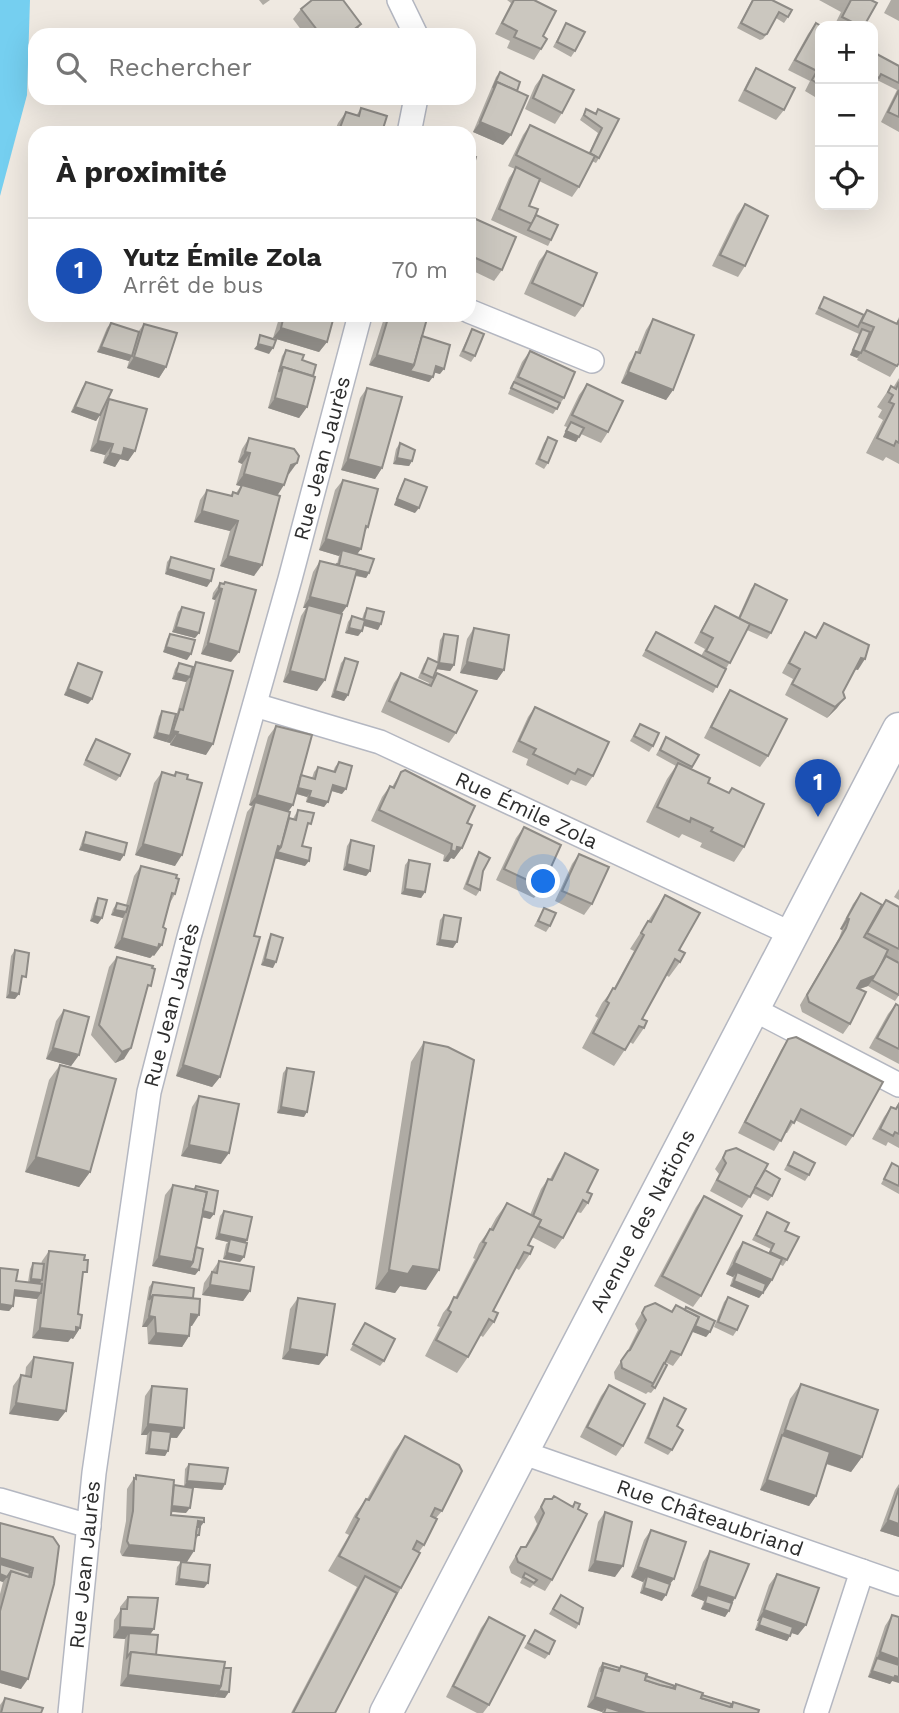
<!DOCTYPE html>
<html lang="fr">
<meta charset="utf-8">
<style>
:root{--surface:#fff;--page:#f6f6f6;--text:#222;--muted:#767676;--line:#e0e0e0;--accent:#7c3aed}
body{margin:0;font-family:"Work Sans",sans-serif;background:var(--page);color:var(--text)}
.controls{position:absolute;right:21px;top:21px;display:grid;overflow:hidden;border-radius:14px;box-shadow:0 7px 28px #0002}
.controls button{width:63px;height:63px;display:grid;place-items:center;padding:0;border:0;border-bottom:2px solid var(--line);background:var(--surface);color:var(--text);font:35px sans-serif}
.you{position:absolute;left:544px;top:882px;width:24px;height:24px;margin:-18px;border:5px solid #fff;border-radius:50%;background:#1a73e8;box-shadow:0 0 0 10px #1a73e833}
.badge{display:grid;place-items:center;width:46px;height:46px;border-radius:50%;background:var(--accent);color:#fff;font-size:23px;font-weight:700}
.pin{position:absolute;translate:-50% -58px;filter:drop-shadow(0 2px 4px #0008)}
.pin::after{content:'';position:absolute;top:37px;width:24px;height:21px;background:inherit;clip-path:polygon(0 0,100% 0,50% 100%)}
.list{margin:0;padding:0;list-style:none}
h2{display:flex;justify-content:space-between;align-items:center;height:91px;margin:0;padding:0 28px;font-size:30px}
h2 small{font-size:23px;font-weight:400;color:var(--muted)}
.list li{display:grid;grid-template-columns:46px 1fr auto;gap:21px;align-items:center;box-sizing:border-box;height:105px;padding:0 28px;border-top:2px solid var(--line)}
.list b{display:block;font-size:26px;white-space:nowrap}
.list p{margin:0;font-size:23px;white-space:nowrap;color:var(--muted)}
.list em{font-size:23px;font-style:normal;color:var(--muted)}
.icon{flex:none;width:38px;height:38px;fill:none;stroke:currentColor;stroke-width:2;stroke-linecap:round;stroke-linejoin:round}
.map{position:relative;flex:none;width:899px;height:1713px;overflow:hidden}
.search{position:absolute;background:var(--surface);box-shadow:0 7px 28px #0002;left:28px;top:28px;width:448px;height:77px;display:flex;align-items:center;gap:18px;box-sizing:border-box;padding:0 24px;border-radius:21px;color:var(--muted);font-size:26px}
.panel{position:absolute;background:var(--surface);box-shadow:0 7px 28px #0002;left:28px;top:126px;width:448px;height:196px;border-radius:21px}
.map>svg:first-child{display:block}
.water{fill:#75cff0}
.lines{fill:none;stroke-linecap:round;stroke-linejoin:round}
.minor-casing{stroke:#b4b7c1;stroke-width:26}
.secondary-casing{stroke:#b4b7c1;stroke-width:35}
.minor{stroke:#fff;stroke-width:23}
.secondary{stroke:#fff;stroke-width:32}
.wall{fill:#afaba4}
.shaded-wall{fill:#8e8b86}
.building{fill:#cbc7bf;stroke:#8e8b86;stroke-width:2}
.labels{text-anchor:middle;stroke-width:6;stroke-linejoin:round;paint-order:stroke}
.street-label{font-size:21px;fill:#2e2e2e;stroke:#fff}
</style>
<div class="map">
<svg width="899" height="1713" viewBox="0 0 899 1713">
<rect width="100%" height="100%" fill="#efe9e1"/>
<polygon class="water" points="0,0 30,0 27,95 0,196"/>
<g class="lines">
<g class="minor-casing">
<g id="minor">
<polyline points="399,0 416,35"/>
<polyline points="409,133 416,98"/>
<polyline points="469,311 592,361"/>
<path id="s1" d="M255,705l125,37 412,192"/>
<polyline points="753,1009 899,1085"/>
<path id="s2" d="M521,1452l378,132"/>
<polyline points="0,1500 89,1526"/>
<path id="s3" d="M70,1713l24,-240 55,-381 40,-155 101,-358 70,-264"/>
<polyline points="816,1713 862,1571"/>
</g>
</g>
<g class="secondary-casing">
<g id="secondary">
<path id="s4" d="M386,1713l513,-984"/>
</g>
</g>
<use href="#minor" class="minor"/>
<use href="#secondary" class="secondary"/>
</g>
<g class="wall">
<polygon points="259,0 270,0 263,5"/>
<polygon points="507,0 534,0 543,36 541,49 534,60 507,48 510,41 495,34 511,3"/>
<polygon points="752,0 772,0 788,17 784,23 776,18 767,34 763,39 760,40 737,28"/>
<polygon points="819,0 871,0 864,26 834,26 841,12"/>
<polygon points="891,0 899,0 899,21 884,13"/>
<polygon points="301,9 361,24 353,35 305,35 293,19"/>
<polygon points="566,23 575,51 571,57 553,47"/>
<polygon points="816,23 820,26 820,100 805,91 810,81 788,70 808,34"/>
<polygon points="873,52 899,66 899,132 881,122 897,90 877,80 875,83 873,82"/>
<polygon points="756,68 784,110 776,120 738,101 749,79"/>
<polygon points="500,72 517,91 503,145 473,132 496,77"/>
<polygon points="543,75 562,113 555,124 525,109 535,86"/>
<polygon points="361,108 383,133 334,133 338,123 346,112 356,116"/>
<polygon points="586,109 595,113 598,109 619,119 599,158 596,163 592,161 579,187 572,197 539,181 529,206 551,240 548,246 491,220 509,178 515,169 508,166 523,135 530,125 589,153 598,133 580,120"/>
<polygon points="745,204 745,266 738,277 712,266 737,215"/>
<polygon points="469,216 502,270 494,281 469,269"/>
<polygon points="547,251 583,306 575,317 524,294 539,261"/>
<polygon points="824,297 864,315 867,310 896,324 899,317 899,363 890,377 857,360 858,358 850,355 859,334 815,314"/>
<polygon points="280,315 331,315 327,342 319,352 273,338"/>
<polygon points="385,315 428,315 422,336 440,374 434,372 429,382 369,365"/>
<polygon points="653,319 673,390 666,400 621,383 629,363 637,352 646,330"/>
<polygon points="111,323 138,332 144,324 166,367 159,378 127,368 129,361 97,352 107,328"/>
<polygon points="472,329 475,356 471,362 459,356 469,335"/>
<polygon points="286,350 302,360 313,376 307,407 299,418 268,408 282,356"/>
<polygon points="530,351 564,398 553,414 508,394 522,362"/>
<polygon points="899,378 899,464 886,457 883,461 866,453 883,420 878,417 882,410 877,407 891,386 893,388"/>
<polygon points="86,382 105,405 109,399 135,451 128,461 120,459 115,467 103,463 105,455 90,451 100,415 96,421 71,412 82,388"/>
<polygon points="587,384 608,432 601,443 581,434 576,442 563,437 567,427 564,426 579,395"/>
<polygon points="367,388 382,468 375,479 341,470 360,398"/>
<polygon points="548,437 548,463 544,469 535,464 544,443"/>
<polygon points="249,438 289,474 288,474 277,495 254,576 220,566 230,531 194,522 200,500 207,490 231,496 233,492 236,493 241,486 236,485 242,464 238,462 242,449"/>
<polygon points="400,443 412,461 409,466 393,464 396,449"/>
<polygon points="405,479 415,513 394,505 402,484"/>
<polygon points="343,480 368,527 365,531 357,554 369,573 366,578 355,576 341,614 317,691 283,682 301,616 306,608 303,608 313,572 320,561 336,565 337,564 339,556 319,550 335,490"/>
<polygon points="171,557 207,587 165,574 167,562"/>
<polygon points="220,583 224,584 231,662 201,654 215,600 212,599 213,593"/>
<polygon points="755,584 771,633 767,639 747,630 713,693 642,656 656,632 701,656 705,649 694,643 708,617 715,606 738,618 751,589"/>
<polygon points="182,607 199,633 195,638 172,632 178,612"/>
<polygon points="367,608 378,630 364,626 362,631 358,636 345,633 348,622 352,616 362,619 364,613"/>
<polygon points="824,623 858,670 855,669 843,692 837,708 827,718 785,695 793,679 782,673 798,643 805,632 815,637"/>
<polygon points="474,628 504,670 497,680 460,673 467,639"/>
<polygon points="170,634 187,660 163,652 167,639"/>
<polygon points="444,634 454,665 450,671 437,669 433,678 437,673 456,733 449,743 381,712 394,683 401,673 428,685 429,683 418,678 424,664 428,658 437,662 440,640"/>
<polygon points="345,658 348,695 344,701 331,697 341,663"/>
<polygon points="196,662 206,755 170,745 170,743 153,738 159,716 162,711 176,714 177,713 186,682 172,679 175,669 179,663 193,667"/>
<polygon points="78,663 92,699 88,704 64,695 75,668"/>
<polygon points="730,690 768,756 760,767 704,738 723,701"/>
<polygon points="535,707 593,776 586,786 571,780 568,785 526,765 528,759 512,752 528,717"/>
<polygon points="640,724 653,746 649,752 630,741"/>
<polygon points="276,726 301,775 312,778 314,772 318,767 333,772 335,767 339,762 342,794 331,791 324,807 306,802 307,797 296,794 293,805 288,811 289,818 293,819 295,815 298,810 307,830 306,829 302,846 305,866 275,858 254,936 220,1077 212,1087 176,1076 247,812 252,806 249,805 268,737"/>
<polygon points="666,737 699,755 691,770 708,783 728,793 732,788 744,847 734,862 700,847 702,843 682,834 679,838 646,822 667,779 676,766 656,755"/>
<polygon points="96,739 120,776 116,781 83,765 92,745"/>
<polygon points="162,772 173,775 176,772 187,779 175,866 135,855 154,783"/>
<polygon points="401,772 467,823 462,848 454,859 451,858 448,862 443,861 444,855 371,821 382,797 390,786 392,787"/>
<polygon points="524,827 542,887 534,898 496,880 516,838"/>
<polygon points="86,832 124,855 120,861 79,850 83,838"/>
<polygon points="351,840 370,871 366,876 343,870 347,846"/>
<polygon points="479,852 483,871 480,890 476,896 463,889 475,858"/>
<polygon points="579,854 592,904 584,915 555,901 572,864"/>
<polygon points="409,860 425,892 421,898 401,894 405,865"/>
<polygon points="141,866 175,894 170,903 154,956 153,955 150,958 114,948 123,918 111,915 113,909 117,903 126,905 134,876"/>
<polygon points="899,889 899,900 894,897"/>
<polygon points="861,893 882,905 899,907 899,995 895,1001 868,986 860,989 850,1024 843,1034 802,1012 800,1005 839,938 842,930 840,929 853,904"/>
<polygon points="665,895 679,950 680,962 669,977 666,975 642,1019 644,1028 633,1044 630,1042 614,1066 582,1048 598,1018 595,1016 602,1003 614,988 634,951 630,949"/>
<polygon points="98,898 98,924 90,921 95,903"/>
<polygon points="544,908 550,926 546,932 534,926"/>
<polygon points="444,915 453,948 436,945 440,920"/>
<polygon points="271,934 273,968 261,965 268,940"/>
<polygon points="15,950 22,983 21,983 15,999 6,998 11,956"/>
<polygon points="117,957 146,992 124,1059 115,1063 91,1035 109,967"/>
<polygon points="896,1004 899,1006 899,1064 869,1048 888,1014"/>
<polygon points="64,1010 79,1055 71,1066 46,1059 56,1021"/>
<polygon points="788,1039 853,1136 846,1146 795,1120 787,1133 785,1133 774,1151 738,1133 781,1050"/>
<polygon points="424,1042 426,1290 400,1286 395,1293 375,1289 411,1062"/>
<polygon points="60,1065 90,1172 79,1187 25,1172 49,1080"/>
<polygon points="287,1068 304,1117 277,1113 283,1073"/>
<polygon points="199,1096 221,1164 181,1156 192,1107"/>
<polygon points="899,1102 899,1148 888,1142 886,1146 872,1139 884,1117 891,1107 895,1109"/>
<polygon points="726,1151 765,1170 772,1196 768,1201 752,1193 742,1208 710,1191 719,1174 715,1169"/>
<polygon points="794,1152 809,1175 805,1181 784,1170"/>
<polygon points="565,1153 587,1192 588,1203 581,1213 577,1212 563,1238 555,1249 532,1237 528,1245 530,1254 519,1270 516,1268 493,1311 494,1322 483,1337 480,1335 468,1357 457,1373 425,1356 440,1327 437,1326 443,1313 455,1298 475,1259 473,1258 479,1244 490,1229 496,1218 507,1203 530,1215 541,1189 548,1179 550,1179 558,1164"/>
<polygon points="892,1163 899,1167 899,1194 881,1184"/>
<polygon points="173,1185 194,1189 196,1186 214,1214 210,1219 202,1217 196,1247 199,1270 195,1275 152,1266 165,1195"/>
<polygon points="704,1196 701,1296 693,1307 654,1286 696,1207"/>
<polygon points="224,1211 247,1240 246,1242 244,1257 240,1262 223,1259 226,1244 228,1242 215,1239 220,1216"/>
<polygon points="767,1212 785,1231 787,1260 783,1266 779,1264 772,1280 759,1298 730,1286 733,1277 726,1274 736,1252 743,1242 769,1253 771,1249 752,1240"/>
<polygon points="49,1251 82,1279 78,1314 80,1328 73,1339 71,1338 68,1342 32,1338 37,1299 14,1296 13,1306 9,1311 0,1310 0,1268 16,1281 28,1282 30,1269 33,1263 41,1264 42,1261"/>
<polygon points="219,1261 250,1291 243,1301 202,1295 204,1283"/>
<polygon points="153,1282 193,1298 192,1326 190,1325 189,1336 182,1347 148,1344 147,1327 142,1327 149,1287"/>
<polygon points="728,1297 737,1330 733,1336 714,1327 724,1302"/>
<polygon points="298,1298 319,1365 282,1359 290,1309"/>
<polygon points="676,1305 710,1332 706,1337 692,1331 681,1355 673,1366 665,1362 655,1388 651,1393 648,1392 646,1394 615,1379 614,1372 628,1350 638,1330 635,1324 645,1307 671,1312"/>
<polygon points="365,1323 384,1361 380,1366 350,1350"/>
<polygon points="34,1357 66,1411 58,1421 9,1414 13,1386 21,1375 25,1376 26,1367"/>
<polygon points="801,1384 862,1457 851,1472 826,1464 816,1496 809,1506 760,1490 790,1399"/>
<polygon points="609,1385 623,1446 616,1456 580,1437 601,1396"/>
<polygon points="152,1386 177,1438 170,1438 165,1456 145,1454 147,1435 141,1435 145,1396"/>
<polygon points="664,1398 677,1426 672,1450 668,1455 644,1443 660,1404"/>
<polygon points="405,1436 442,1511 436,1518 424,1545 419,1552 401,1588 335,1713 291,1713 357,1587 328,1571 349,1535 345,1533 355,1514 366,1499 367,1499 394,1451"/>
<polygon points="189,1464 225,1484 222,1490 184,1487 186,1513 171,1512 171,1515 200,1527 199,1535 195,1540 187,1562 122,1556 120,1552 126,1521 127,1489 136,1475 174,1485 184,1487 185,1469"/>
<polygon points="899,1484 899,1537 880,1531 895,1490"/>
<polygon points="545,1499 572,1506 575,1502 578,1509 552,1580 545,1591 533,1585 530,1588 520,1583 522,1579 511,1573 509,1567 521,1547 525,1547 537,1524 534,1517"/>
<polygon points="605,1512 615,1577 588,1571 598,1522"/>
<polygon points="651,1530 662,1601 640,1593 643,1582 631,1577 644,1540"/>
<polygon points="53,1537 21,1689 0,1683 0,1594 3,1582 0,1581"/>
<polygon points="710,1551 735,1598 725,1617 701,1609 704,1601 691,1596 703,1562"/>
<polygon points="181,1562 204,1588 175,1585 177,1567"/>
<polygon points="777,1574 798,1635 791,1633 787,1641 755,1630 758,1621 757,1621 769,1585"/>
<polygon points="561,1595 579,1624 576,1629 549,1614"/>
<polygon points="128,1597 154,1629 150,1634 156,1655 224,1668 225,1698 120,1686 125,1639 113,1638 114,1620 120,1611 120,1607"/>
<polygon points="892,1615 892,1681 890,1684 868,1677 885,1626"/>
<polygon points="489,1617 489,1705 483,1713 477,1713 446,1697 481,1628"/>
<polygon points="535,1630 549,1654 545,1659 524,1648"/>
<polygon points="603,1663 732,1704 733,1702 760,1713 602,1713 602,1712 587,1707 599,1668"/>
<polygon points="5,1698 41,1713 0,1713 0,1705"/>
</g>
<g class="shaded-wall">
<polygon points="361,24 353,35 347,35"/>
<polygon points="480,122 511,135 503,145 473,132"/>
<polygon points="281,328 327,342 319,352 273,338"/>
<polygon points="258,344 273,348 269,354 254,349"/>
<polygon points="101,347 132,356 129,361 97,352"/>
<polygon points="853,350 861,353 857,358 850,355"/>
<polygon points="377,355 414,365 433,377 429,382 369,365"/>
<polygon points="134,357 166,367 159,378 127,368"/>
<polygon points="436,366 444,369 440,374 432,372"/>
<polygon points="628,372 673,390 666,400 621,383"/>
<polygon points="275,398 307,407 299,418 268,408"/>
<polygon points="75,407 100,415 96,421 71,412"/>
<polygon points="566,431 579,437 576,442 563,437"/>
<polygon points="98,441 113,444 105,455 90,451"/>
<polygon points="124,448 135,451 128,461 120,459 115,467 103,463 110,453"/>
<polygon points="245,452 250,453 242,464 238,462"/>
<polygon points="397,458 412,461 409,466 393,464"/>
<polygon points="348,459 382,468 375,479 341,470"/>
<polygon points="297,463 289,474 283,475 291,465"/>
<polygon points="244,474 284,485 277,496 236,485"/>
<polygon points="397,499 419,508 415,513 394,505"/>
<polygon points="202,511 238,521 230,531 194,522"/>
<polygon points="326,539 361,549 353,560 342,550 339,556 319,550"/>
<polygon points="228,556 262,565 254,576 220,566"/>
<polygon points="168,569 211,581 207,587 165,574"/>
<polygon points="355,569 369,573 366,578 351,574"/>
<polygon points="219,588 222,589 215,600 212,599"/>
<polygon points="310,597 347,606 340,616 308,605 306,608 303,608"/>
<polygon points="365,620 381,624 378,630 362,625"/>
<polygon points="176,627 199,633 195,638 172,632"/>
<polygon points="349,628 362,631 358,636 345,633"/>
<polygon points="208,643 239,652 231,662 201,654"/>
<polygon points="166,647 191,654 187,660 163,652"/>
<polygon points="861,658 865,659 858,670 854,669"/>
<polygon points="467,662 504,670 497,680 460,673"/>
<polygon points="439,663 454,665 450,671 436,669"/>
<polygon points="290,671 325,680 317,691 283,682"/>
<polygon points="176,673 190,677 186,682 172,679"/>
<polygon points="68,689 92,699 88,704 64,695"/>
<polygon points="335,691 348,695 344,701 331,697"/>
<polygon points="845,698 837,708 827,718 835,707"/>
<polygon points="173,731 178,732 170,743 166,742"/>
<polygon points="157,733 170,736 166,742 153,738"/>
<polygon points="177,734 213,744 206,755 170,745"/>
<polygon points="333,785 346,789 342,794 329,790"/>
<polygon points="295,787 311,791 307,797 291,792"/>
<polygon points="257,795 293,805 285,816 255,802 252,806 249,805"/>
<polygon points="309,797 328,802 324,807 306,802"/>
<polygon points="83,844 124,855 120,861 79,850"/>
<polygon points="143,844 182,855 175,866 135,855"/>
<polygon points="278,846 281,847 309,861 305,866 270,857"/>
<polygon points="457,847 462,848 454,859 451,858 448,862 443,861 451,850"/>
<polygon points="347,864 370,871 366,876 343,870"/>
<polygon points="405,889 425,892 421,898 401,894"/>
<polygon points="115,910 126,912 123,918 111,915"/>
<polygon points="94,916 102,918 98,924 90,921"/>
<polygon points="847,918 849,919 842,930 840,929"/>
<polygon points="122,938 159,944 162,945 154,956 153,955 150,958 114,948"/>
<polygon points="440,940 457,942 453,948 436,945"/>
<polygon points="265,959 276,962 273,968 261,965"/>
<polygon points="876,975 868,986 853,991 861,981"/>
<polygon points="10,992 19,994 15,999 6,998"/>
<polygon points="53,1048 79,1055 71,1066 46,1059"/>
<polygon points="131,1048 124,1059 115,1063 122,1052"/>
<polygon points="183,1065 220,1077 212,1087 176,1076"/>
<polygon points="281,1107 307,1112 304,1117 277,1113"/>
<polygon points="189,1145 229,1153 221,1164 181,1156"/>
<polygon points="36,1157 90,1172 79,1187 25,1172"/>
<polygon points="201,1211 214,1214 210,1219 197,1216"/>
<polygon points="219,1234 247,1240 243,1245 230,1239 228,1242 215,1239"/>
<polygon points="227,1253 244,1257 240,1262 223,1259"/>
<polygon points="159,1256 193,1262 199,1270 195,1275 152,1266"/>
<polygon points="734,1263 772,1280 765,1291 735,1278 737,1272 733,1277 726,1274"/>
<polygon points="413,1266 439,1270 426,1290 400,1286 395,1293 375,1289 389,1270"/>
<polygon points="31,1279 42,1280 39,1285 28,1284"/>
<polygon points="734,1281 763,1293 759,1298 730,1286"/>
<polygon points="210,1285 250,1291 243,1301 202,1295"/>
<polygon points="15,1290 41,1293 37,1299 11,1296"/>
<polygon points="0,1304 13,1306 9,1311 0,1310"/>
<polygon points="191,1314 199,1315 192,1326 183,1325"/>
<polygon points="149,1316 155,1317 147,1327 142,1327"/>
<polygon points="694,1325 710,1332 706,1337 690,1331"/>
<polygon points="76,1327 80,1328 73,1339 71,1338 68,1342 32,1338 40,1328"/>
<polygon points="156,1333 189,1336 182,1347 148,1344"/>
<polygon points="290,1349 327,1355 319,1365 282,1359"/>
<polygon points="16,1403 66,1411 58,1421 9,1414"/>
<polygon points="148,1424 184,1428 177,1438 150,1436 151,1430 147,1435 141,1435"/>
<polygon points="785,1430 862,1457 851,1472 778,1447 782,1435"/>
<polygon points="149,1449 168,1451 165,1456 145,1454"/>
<polygon points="767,1480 816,1496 809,1506 760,1490"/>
<polygon points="187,1481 225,1484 222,1490 184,1487"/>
<polygon points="169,1506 190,1508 186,1513 165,1511"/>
<polygon points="888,1520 899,1524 899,1537 880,1531"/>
<polygon points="198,1521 204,1522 196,1533"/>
<polygon points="129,1545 194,1551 187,1562 122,1556"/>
<polygon points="0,1558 33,1568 26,1578 0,1571"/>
<polygon points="595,1561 623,1566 615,1577 588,1571"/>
<polygon points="638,1567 674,1579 666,1589 647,1576 643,1582 631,1577"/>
<polygon points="0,1574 7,1577 3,1582 0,1581"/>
<polygon points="179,1579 208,1583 204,1588 175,1585"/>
<polygon points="699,1586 735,1598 728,1609 707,1595 704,1601 691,1596"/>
<polygon points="644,1588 666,1595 662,1601 640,1593"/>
<polygon points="705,1603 729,1611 725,1617 701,1609"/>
<polygon points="764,1610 806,1625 798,1635 760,1622 762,1616 758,1621 757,1621"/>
<polygon points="759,1625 790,1636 787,1641 755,1630"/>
<polygon points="120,1627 154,1629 146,1640 129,1633 125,1639 113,1638"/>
<polygon points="880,1652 899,1659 899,1672 877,1658"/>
<polygon points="0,1671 28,1679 21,1689 0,1683"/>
<polygon points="872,1671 899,1677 899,1683 892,1681 890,1684 868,1677"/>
<polygon points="128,1675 221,1686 214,1697 120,1686"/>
<polygon points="218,1691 229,1692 225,1698 214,1697"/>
<polygon points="595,1697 646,1713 605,1713 606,1707 602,1712 587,1707"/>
</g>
<g class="building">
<polygon points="312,0 343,0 361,24 347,35 321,35 301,9"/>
<polygon points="514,0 534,0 556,11 543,36 547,39 541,49 514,37 517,31 502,23"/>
<polygon points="753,0 772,0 792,10 788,17 779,12 767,34 764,35 741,23"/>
<polygon points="851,0 871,0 877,3 864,26 860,26 842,17"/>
<polygon points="566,23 585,32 575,51 557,42"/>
<polygon points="816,23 821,26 820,85 812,80 817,71 795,60"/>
<polygon points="873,52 899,66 899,83 881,74 879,78 873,75"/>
<polygon points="756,68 795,88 784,110 745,90"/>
<polygon points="500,72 520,82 517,91 497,82 493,88"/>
<polygon points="543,75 574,90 562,113 533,98"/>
<polygon points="497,82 528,96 511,135 480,122"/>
<polygon points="899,90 899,117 888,112"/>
<polygon points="361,108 387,116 382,132 383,133 338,133 346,112 359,116"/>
<polygon points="586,109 596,114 598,109 619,119 599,158 590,153 602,128 584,115"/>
<polygon points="530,125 595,156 579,187 516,155"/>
<polygon points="469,155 476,157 469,182"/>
<polygon points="516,167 540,179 529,206 538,209 532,224 499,209"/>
<polygon points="745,204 768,216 745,266 720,255"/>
<polygon points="536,215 558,225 551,240 528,230"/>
<polygon points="469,216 516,237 502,270 469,255"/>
<polygon points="547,251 597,273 583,306 532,283"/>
<polygon points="824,297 864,315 858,327 819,308"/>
<polygon points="867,310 897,324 899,320 899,363 897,366 864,350 874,327 861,322"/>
<polygon points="284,315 331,315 330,319 333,320 327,342 281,328"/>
<polygon points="389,315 428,315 414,365 377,355"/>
<polygon points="653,319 694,335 673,390 628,372 636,352 640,353"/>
<polygon points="111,323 139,332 132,356 101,347"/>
<polygon points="144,324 177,333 166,367 134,357"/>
<polygon points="472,329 484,334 475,356 463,351"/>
<polygon points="862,329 870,332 861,353 853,350"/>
<polygon points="260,335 276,340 273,348 258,344"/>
<polygon points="422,336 450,345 444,369 436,366 433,377 410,371 414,365"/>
<polygon points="286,350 304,355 302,360 316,365 313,376 283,367 279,372"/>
<polygon points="530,351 575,372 564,398 518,377"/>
<polygon points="283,367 315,377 307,407 275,398"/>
<polygon points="86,382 112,390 100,415 75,407"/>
<polygon points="514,382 560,403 557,409 511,388"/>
<polygon points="899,382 899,443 896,441 894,446 877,438 894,404 889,402 893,395 888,392 891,386 896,389"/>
<polygon points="587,384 623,401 608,432 572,415"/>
<polygon points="367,388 402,397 382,468 348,459"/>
<polygon points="109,399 147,409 135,451 124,448 122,456 110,453 113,444 98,441"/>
<polygon points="571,422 584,428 579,437 566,431"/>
<polygon points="548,437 557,441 548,463 539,459"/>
<polygon points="249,438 294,449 299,456 297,463 291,465 284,485 244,474 250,453 245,452"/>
<polygon points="400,443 415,450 412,461 397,458"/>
<polygon points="405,479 427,487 419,508 397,499"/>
<polygon points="343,480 378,489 368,527 366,526 361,549 326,539"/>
<polygon points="242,485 280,496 262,565 228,556 238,521 202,511 207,490 232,496 233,492 238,494"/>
<polygon points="342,550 374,559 369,573 336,565 337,564 339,565"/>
<polygon points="171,557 214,569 211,581 168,569"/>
<polygon points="320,561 357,570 347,606 310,597"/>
<polygon points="225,582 256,590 239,652 208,643 222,589 219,588 220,583 224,584"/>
<polygon points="755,584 787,600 771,633 739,619"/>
<polygon points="308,605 342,614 325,680 290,671"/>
<polygon points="715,606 750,624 730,663 706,651 713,638 701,632"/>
<polygon points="182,607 204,613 199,633 176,627"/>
<polygon points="367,608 384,612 381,624 365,620 362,631 349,628 352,616 364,620"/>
<polygon points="824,623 869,645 865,659 861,658 843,692 845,698 835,707 792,684 800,669 789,663 805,632 816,638"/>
<polygon points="474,628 509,635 504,670 467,662"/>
<polygon points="656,632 726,669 717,687 646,650"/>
<polygon points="170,634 195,640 191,654 166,647"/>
<polygon points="444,634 458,636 454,665 439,663"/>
<polygon points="345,658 358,662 348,695 335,691"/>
<polygon points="428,658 439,663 433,678 422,673"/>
<polygon points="196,662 233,671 213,744 177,734 178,732 173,731 180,709 183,710"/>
<polygon points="78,663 102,672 92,699 68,689"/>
<polygon points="179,663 193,667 190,677 176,673"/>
<polygon points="401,673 431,686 437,673 477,691 456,733 389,701"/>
<polygon points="730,690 787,719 768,756 711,727"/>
<polygon points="535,707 609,742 593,776 578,769 575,774 533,754 536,749 519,741"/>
<polygon points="162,711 176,714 170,736 157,733"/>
<polygon points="640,724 659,733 653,746 634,736"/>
<polygon points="276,726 312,735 293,805 257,795"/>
<polygon points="666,737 699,755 692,767 660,750"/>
<polygon points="96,739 130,754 120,776 86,760"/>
<polygon points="339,762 352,766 346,789 333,785 328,802 309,797 311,791 298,788 301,775 315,779 318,767 335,772"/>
<polygon points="678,763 710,778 708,783 729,793 732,788 764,804 744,847 711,831 713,828 691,818 690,822 657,807"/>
<polygon points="405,770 475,806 467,823 472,825 462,848 457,847 456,852 451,850 452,844 379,810 390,786 394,788 401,772"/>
<polygon points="162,772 175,776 176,772 188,775 187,779 202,783 182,855 143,844"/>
<polygon points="255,802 290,812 281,847 278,846 254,936 260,937 220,1077 183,1065"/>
<polygon points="298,810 314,813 311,824 308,823 302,846 311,848 309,861 277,852 281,847 289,818 296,820"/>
<polygon points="524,827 561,845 542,887 504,869"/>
<polygon points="86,832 127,843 124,855 83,844"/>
<polygon points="351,840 374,846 370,871 347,864"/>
<polygon points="479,852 490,858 483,871 480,890 467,884"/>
<polygon points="579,854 609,867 592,904 562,891"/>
<polygon points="409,860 430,864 425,892 405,889"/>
<polygon points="141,866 177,875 176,878 179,879 175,894 172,893 163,927 166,929 162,945 159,944 158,948 122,938"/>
<polygon points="861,893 882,905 864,937 888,950 876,975 861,981 857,988 866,992 850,1024 809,1002 807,995 846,928 849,919 847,918"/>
<polygon points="665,895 700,913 679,950 685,953 680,962 675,959 642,1019 647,1021 644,1028 639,1026 625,1050 593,1033 609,1003 606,1001 613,988 615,989 644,935 641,933 648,921 651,922"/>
<polygon points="98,898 107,900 102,918 94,916"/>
<polygon points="886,900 899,907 899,949 867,933"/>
<polygon points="117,903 128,906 126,912 115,910"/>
<polygon points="544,908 556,913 550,926 538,921"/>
<polygon points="444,915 461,918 457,942 440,940"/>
<polygon points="271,934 283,938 276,962 265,959"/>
<polygon points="15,950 29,953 26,977 22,976 19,994 10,992"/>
<polygon points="886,956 899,963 899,995 872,980"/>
<polygon points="117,957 153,966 152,968 155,969 151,986 148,985 131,1048 122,1052 99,1025"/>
<polygon points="896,1004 899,1006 899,1049 877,1038"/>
<polygon points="64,1010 89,1017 79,1055 53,1048"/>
<polygon points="796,1037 883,1082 853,1136 801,1109 794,1123 791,1121 781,1141 745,1122 788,1039"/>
<polygon points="424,1042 448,1047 474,1060 439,1270 413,1266 408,1274 389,1270"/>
<polygon points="60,1065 116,1079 90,1172 36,1157"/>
<polygon points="287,1068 314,1072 307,1112 281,1107"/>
<polygon points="199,1096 239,1104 229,1153 189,1145"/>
<polygon points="899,1104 899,1134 895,1132 893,1136 880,1129 891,1107 896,1109"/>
<polygon points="736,1148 768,1164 750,1197 717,1180 726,1163 723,1158 726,1151"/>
<polygon points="794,1152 815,1163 809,1175 788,1165"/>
<polygon points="565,1153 598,1170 587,1192 592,1194 588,1203 583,1200 563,1238 538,1226 541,1220 533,1216 548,1179 552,1180"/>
<polygon points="892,1163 899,1167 899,1186 884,1179"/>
<polygon points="765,1170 780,1179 772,1196 755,1187"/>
<polygon points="173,1185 207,1192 193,1262 159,1256"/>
<polygon points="196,1186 218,1191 214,1214 203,1211 207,1192 195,1189"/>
<polygon points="704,1196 742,1216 701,1296 662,1276"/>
<polygon points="507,1203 541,1220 528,1245 533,1247 530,1254 524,1252 493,1311 498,1313 494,1322 489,1319 468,1357 436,1340 451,1312 448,1310 454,1297 457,1298 486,1243 483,1242 490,1229 493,1230"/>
<polygon points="224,1211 252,1217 247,1240 219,1234"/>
<polygon points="767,1212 789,1223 785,1231 799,1237 787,1260 770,1252 774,1244 756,1235"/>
<polygon points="230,1239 247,1243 244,1257 227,1253"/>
<polygon points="743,1242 782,1259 772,1280 734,1263"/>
<polygon points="196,1247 203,1249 199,1270 189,1268 193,1262"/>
<polygon points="49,1251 85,1255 84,1260 88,1260 87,1272 83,1272 78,1314 82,1315 80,1328 76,1327 76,1332 40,1328"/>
<polygon points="219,1261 254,1267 250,1291 210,1285 212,1272 217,1273"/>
<polygon points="33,1263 44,1264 42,1280 31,1279"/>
<polygon points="0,1268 18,1270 16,1281 42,1284 41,1293 15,1290 13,1306 0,1304"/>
<polygon points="737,1272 766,1284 763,1293 734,1281"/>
<polygon points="153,1282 194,1288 193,1298 153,1295 149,1300"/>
<polygon points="153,1295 200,1299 199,1315 191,1314 189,1336 156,1333 155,1317 149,1316"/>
<polygon points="728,1297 748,1306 737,1330 718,1322"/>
<polygon points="298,1298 335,1304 327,1355 290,1349"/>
<polygon points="655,1303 672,1312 676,1305 699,1317 681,1355 671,1351 654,1384 622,1368 621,1361 628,1351 630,1350 646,1320 642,1313 645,1307"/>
<polygon points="686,1307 715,1321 710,1332 695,1326 699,1317 685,1310"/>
<polygon points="365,1323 395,1339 384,1361 353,1344"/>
<polygon points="34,1357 73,1363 66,1411 16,1403 21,1375 31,1377"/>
<polygon points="664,1363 667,1365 655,1388 652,1386"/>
<polygon points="801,1384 878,1410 862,1457 785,1430"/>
<polygon points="609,1385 645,1404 623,1446 587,1427"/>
<polygon points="152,1386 187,1389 184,1428 148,1424"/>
<polygon points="664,1398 686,1409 677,1426 683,1430 672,1450 648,1438"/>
<polygon points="151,1430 171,1432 168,1451 149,1449"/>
<polygon points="782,1435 830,1452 816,1496 767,1480"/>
<polygon points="405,1436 459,1465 462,1471 442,1511 435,1508 431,1516 437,1519 424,1545 417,1541 413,1549 420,1553 401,1588 339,1556 359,1519 356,1517 366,1499 369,1500"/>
<polygon points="189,1464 228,1468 225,1484 187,1481"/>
<polygon points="136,1475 174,1480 171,1515 204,1518 204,1522 198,1521 194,1551 129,1545 127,1541 133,1511 134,1478 136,1479"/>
<polygon points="174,1485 193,1488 190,1508 172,1506"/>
<polygon points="899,1488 899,1524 888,1520"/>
<polygon points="554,1496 573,1507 575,1502 580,1504 578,1509 587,1514 552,1580 518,1562 516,1556 521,1547 526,1547 536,1530 544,1513 541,1507 545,1499 552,1499"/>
<polygon points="605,1512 632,1522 623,1566 595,1561"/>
<polygon points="0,1523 53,1537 59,1546 54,1584 28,1679 0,1671 0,1611 11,1571 31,1577 33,1568 0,1558"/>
<polygon points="197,1527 200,1527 199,1535 196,1535"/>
<polygon points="651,1530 686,1542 674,1579 638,1567"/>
<polygon points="710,1551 749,1564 735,1598 699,1586"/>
<polygon points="181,1562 210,1565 208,1583 179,1579"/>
<polygon points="0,1564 30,1573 29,1577 11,1571 7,1577 0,1574"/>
<polygon points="525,1573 537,1580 534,1583 523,1577"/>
<polygon points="777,1574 819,1588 806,1625 764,1610"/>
<polygon points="365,1576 397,1593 335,1713 293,1713"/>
<polygon points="647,1576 670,1584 666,1595 644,1588"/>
<polygon points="561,1595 583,1608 579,1624 553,1609"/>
<polygon points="707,1595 732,1603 729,1611 705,1603"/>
<polygon points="128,1597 158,1598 154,1629 120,1627 121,1609 127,1609"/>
<polygon points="892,1615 899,1617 899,1659 880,1652"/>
<polygon points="762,1616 793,1627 790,1636 759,1625"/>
<polygon points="489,1617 525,1636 489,1705 453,1686"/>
<polygon points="535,1630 555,1641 549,1654 528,1643"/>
<polygon points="129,1633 158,1635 156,1655 131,1652 127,1657"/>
<polygon points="131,1652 225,1662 221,1686 128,1675"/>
<polygon points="877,1658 899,1665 899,1677 895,1676 894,1678 872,1671"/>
<polygon points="603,1663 620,1668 618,1671 604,1667 601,1672"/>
<polygon points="621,1666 647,1674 645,1680 675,1689 676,1684 703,1693 701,1698 732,1707 733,1702 759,1710 758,1713 646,1713 595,1697 604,1667 619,1671"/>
<polygon points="224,1668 231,1668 229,1692 218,1691 221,1686"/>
<polygon points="646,1676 675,1686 673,1688 660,1685 645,1680"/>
<polygon points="702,1695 732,1704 730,1707 701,1698"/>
<polygon points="5,1698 43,1708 41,1713 1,1713"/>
<polygon points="606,1707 625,1713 604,1713"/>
</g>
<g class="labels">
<g class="street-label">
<text dy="7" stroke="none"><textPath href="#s3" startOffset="1283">Rue Jean Jaurès</textPath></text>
<text dy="7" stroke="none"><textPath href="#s1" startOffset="292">Rue Émile Zola</textPath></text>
<text dy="7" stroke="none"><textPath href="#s3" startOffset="716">Rue Jean Jaurès</textPath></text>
<text dy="7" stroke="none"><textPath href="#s4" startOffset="555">Avenue des Nations</textPath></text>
<text dy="7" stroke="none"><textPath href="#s2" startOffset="200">Rue Châteaubriand</textPath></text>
<text dy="7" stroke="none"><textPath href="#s3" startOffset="149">Rue Jean Jaurès</textPath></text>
</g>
</g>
</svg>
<div class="controls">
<button>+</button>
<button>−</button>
<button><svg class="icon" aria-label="locate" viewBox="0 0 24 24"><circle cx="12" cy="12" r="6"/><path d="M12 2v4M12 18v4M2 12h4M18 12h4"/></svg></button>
</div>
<div class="you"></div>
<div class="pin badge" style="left:818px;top:817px;background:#1a4fb4">1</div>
<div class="search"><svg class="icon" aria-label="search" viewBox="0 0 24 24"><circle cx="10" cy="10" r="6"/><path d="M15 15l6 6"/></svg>Rechercher</div>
<section class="panel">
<h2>À proximité<small></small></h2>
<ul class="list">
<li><span class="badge" style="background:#1a4fb4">1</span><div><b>Yutz Émile Zola</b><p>Arrêt de bus</p></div><em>70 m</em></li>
</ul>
</section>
</div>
